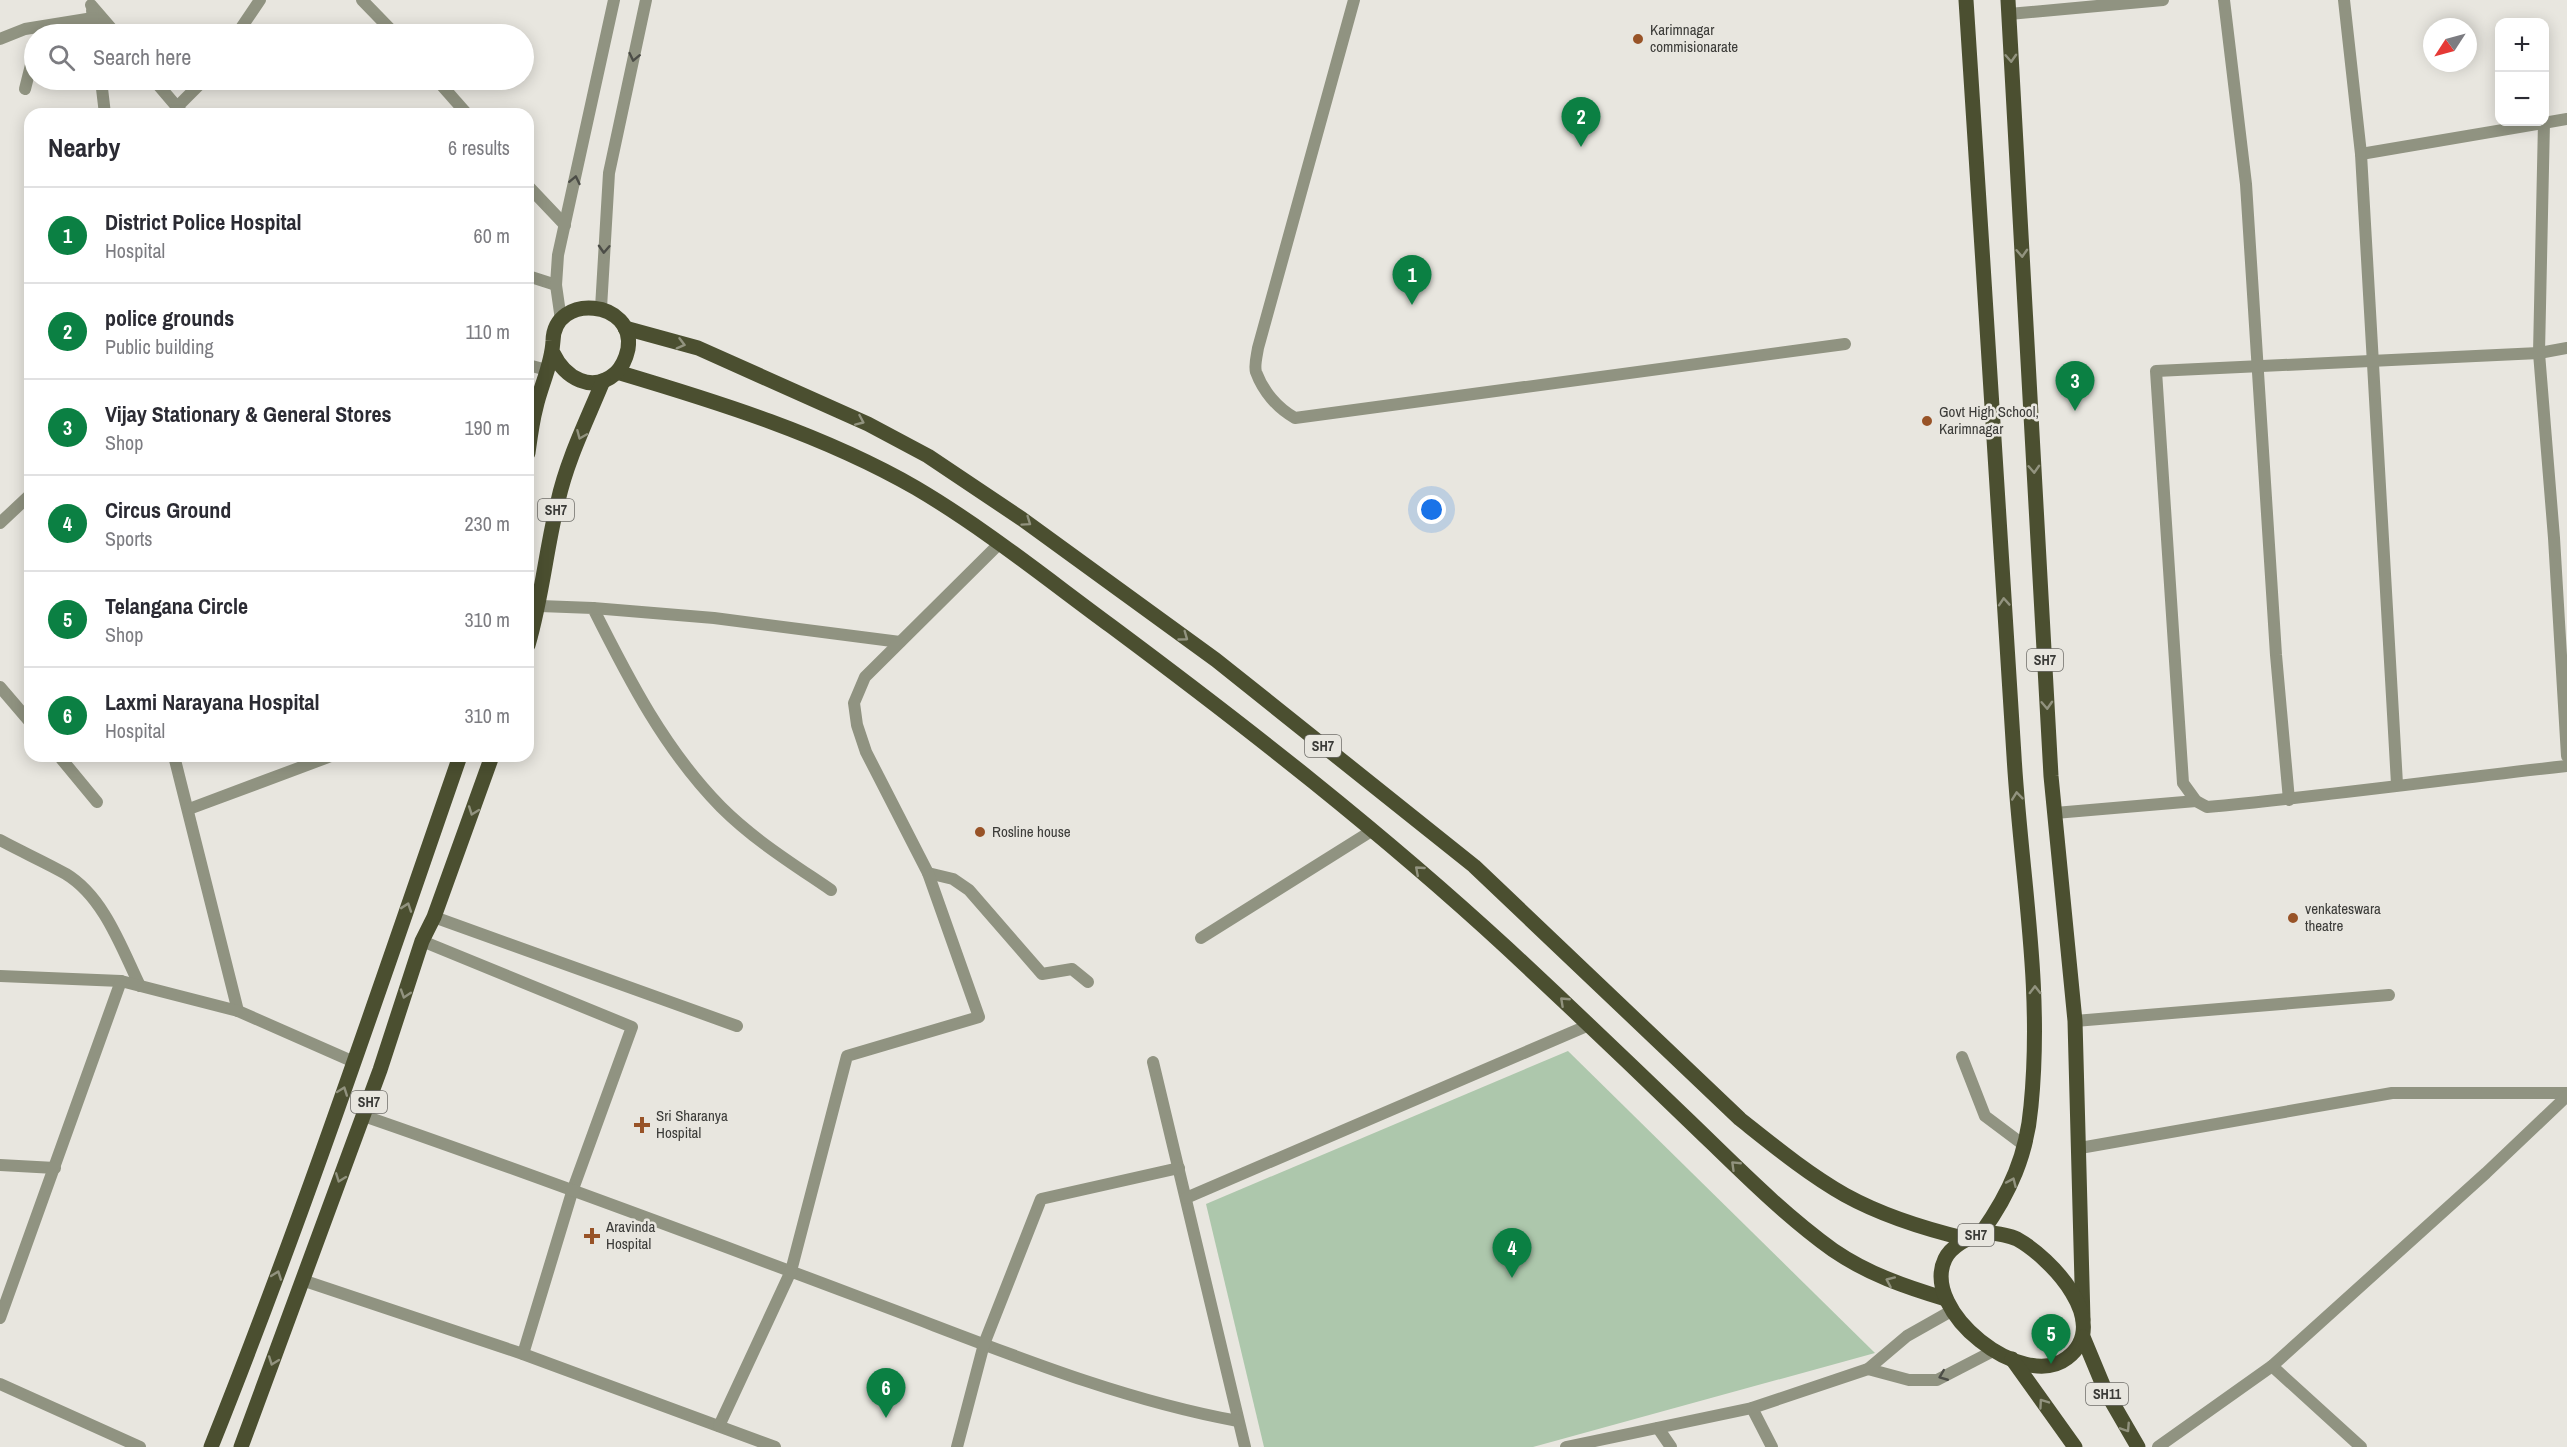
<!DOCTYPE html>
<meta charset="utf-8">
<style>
:root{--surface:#fff;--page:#f2f2f3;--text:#2b2b33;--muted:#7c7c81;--line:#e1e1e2;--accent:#0b8043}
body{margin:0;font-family:"Archivo Narrow",sans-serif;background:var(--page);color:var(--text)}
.controls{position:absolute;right:18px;top:18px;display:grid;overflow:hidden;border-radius:12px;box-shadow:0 3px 15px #0003}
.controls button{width:54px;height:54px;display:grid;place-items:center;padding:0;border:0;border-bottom:2px solid var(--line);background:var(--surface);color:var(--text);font:30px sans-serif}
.compass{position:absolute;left:2423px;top:18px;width:54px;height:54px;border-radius:50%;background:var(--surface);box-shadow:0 3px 15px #0003;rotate:234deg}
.you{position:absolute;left:1432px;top:510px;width:21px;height:21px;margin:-15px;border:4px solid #fff;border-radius:50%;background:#1a73e8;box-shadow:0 0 0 9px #1a73e833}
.badge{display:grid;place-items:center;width:39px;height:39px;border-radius:50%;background:var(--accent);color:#fff;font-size:20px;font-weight:700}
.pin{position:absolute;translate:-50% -50px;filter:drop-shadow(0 2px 3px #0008)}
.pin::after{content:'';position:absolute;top:32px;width:21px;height:18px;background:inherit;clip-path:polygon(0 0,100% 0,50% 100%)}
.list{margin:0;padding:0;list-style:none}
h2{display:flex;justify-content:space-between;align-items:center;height:78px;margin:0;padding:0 24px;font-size:26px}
h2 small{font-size:20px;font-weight:400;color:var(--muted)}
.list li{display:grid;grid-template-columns:39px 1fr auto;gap:18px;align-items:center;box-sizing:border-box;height:96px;padding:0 24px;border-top:2px solid var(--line)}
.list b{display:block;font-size:22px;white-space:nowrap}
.list p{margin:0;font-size:20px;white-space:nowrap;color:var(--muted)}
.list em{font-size:20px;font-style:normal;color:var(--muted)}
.icon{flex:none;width:33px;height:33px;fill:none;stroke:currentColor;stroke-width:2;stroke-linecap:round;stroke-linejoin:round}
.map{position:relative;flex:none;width:2567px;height:1447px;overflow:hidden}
.search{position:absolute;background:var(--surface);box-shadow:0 3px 15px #0003;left:24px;top:24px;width:510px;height:66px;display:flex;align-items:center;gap:15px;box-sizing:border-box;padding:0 21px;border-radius:33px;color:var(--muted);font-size:22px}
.panel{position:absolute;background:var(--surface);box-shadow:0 3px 15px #0003;left:24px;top:108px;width:510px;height:654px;border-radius:18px}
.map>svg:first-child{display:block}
.green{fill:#adc7ac}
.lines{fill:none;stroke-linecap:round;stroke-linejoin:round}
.street{stroke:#909381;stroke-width:12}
.primary{stroke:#4b4f30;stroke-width:15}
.oneway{stroke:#4c4d47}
.oneway2{stroke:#92937f}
.poi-dot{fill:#985327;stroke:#e8e6df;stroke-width:2}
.labels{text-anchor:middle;stroke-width:5;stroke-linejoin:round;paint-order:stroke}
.shield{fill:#e8e6df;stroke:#6f6e6a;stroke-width:1.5}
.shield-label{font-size:14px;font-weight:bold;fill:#3b3b38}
.poi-label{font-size:15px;fill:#3b3b38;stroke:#e8e6df;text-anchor:start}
</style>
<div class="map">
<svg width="2567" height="1447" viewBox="0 0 2567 1447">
<rect width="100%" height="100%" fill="#e8e6df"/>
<polygon class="green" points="1568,1051 1875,1353 1533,1447 1264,1447 1206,1204"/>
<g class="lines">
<g class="street">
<polyline points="362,0 395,34"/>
<path d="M1354,0l-96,348c-1,7 -4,17 -2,24 7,19 21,36 39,46l550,-74"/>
<polyline points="2224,0 2246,184 2276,655 2289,800"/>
<polyline points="2344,0 2361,154 2397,784"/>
<polyline points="91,5 116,34"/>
<polyline points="92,10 95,34"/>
<polyline points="2009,14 2163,0"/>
<polyline points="237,34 260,0"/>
<polyline points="0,39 25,29 93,18"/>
<polyline points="101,80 105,114"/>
<polyline points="154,80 183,114"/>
<polyline points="437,80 467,114"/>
<polyline points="25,89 34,53"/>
<polyline points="177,107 204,80"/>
<polyline points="2544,122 2539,353 2554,538 2567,756"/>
<polyline points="2361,154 2567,119"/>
<polyline points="528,186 565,225"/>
<polyline points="528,276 556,285"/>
<polyline points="601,308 609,173 646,0"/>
<polyline points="561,320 556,285 558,255 614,0"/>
<path d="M2567,348l-28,5 -383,18 27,412 13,18 11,6c120,-11 240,-28 360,-41"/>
<polyline points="528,365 547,370"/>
<polyline points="0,523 30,495"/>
<path d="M540,606l53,2c36,72 72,142 128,199 33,33 72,57 110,83"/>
<polyline points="593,608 714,618 900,642"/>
<polyline points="0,687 30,722"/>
<polyline points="59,756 97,802"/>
<polyline points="174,756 238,1011"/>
<polyline points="189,809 331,756"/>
<polyline points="2055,813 2196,801"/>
<path d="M0,840c22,12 45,22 66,34 38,23 56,75 74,112"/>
<polyline points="928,873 953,879 969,890 1042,974 1072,969 1088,982"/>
<polyline points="434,917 737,1026"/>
<polyline points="1201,938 1373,830"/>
<polyline points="422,941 632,1027 573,1189 523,1354"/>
<polyline points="0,976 121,981 238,1011 354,1062"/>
<polyline points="2075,1021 2389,995"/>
<polyline points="1962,1057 1985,1116 2025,1146"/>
<polyline points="1153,1062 1245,1447"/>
<path d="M364,1116c168,58 336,121 503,184 121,45 244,98 371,121"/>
<polyline points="2080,1148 2392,1093 2567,1093"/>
<polyline points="0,1165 55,1168"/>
<polyline points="1186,1198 1589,1025"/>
<polyline points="302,1280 523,1354 775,1447"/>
<polyline points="0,1318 121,981"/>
<polyline points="2272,1366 2361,1447"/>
<polyline points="1868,1369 1909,1380 1937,1380 1995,1350"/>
<polyline points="0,1384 140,1447"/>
<polyline points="1752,1408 1772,1447"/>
<polyline points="719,1426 791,1271 847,1056 979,1017 928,873 866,752 857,725 854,703 865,677 999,544"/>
<polyline points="1658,1428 1671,1447"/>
<polyline points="957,1447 984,1344 1041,1199 1179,1168"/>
<polyline points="1566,1447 1752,1408 1868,1369 1907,1336 1953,1310"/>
<polyline points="2158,1447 2272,1366 2486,1173 2567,1096"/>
</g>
<g class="primary">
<path d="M1966,0c16,252 33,504 48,756 7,120 29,229 17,350 -4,48 -21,87 -49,126"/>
<polyline points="2008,0 2051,776 2075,1021 2083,1320"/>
<path d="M625,328l73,20 170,76 60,32 94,63 194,141 258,206 266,253c34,27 68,55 105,76 38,21 80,34 122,44"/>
<path d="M617,372c101,30 207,63 299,116 68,40 131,91 195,138 137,102 270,206 396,322 60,56 120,113 179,170 47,45 94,94 147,132 35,24 73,37 113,49"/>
<path d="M528,453c2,-15 4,-31 8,-46 5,-22 16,-43 17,-66 1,-49 83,-41 75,8 -2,9 -5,17 -12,24 -24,21 -51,5 -63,-20"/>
<path d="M528,645c14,-47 18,-96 30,-144 9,-41 29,-81 45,-120"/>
<path d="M1982,1232c11,1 25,2 35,7 34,19 96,84 50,119 -44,34 -147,-47 -122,-99 7,-14 24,-21 37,-27z"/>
<polyline points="2083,1337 2105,1390 2138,1447"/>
<polyline points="2012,1359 2075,1447"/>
<path d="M211,1447c91,-227 169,-460 249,-691"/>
<polyline points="241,1447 380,1070 422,941 434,917 492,756"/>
</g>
</g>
<defs><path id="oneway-chevron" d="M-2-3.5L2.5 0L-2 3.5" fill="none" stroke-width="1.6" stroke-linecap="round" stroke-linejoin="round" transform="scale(1.5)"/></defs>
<g class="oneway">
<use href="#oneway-chevron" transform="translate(634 57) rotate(102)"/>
<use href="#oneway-chevron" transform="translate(575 180) rotate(-78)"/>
<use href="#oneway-chevron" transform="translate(604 249) rotate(93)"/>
<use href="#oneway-chevron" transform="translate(1943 1376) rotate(158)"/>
</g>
<g class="oneway2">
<use href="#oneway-chevron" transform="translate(2011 58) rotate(87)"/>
<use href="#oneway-chevron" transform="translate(2022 253) rotate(87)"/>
<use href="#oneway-chevron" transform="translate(681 344) rotate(15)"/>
<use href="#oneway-chevron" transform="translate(860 421) rotate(24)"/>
<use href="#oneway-chevron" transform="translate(581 435) rotate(113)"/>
<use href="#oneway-chevron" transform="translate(2034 469) rotate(87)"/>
<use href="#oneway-chevron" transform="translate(1027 522) rotate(35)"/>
<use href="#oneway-chevron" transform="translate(2004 602) rotate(-94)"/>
<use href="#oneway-chevron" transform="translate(1184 637) rotate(36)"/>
<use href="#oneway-chevron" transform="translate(2047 705) rotate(87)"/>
<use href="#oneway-chevron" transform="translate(2017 796) rotate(-96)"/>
<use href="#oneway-chevron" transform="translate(473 811) rotate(110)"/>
<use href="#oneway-chevron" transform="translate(1419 870) rotate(-139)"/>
<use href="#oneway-chevron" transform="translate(407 907) rotate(-71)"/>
<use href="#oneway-chevron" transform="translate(2035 990) rotate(-91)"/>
<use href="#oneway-chevron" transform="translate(405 994) rotate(108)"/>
<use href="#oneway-chevron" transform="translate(1564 1001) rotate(-137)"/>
<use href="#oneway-chevron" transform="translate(343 1091) rotate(-70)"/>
<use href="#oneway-chevron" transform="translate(1735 1165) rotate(-136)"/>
<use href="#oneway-chevron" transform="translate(340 1178) rotate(111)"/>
<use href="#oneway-chevron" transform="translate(2012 1182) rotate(-66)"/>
<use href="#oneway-chevron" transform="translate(277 1275) rotate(-70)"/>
<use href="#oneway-chevron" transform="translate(1890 1281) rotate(-156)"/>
<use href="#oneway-chevron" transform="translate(273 1361) rotate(110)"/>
<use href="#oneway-chevron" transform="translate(2043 1403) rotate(-125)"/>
<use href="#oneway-chevron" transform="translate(2126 1428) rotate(57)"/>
</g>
<g class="poi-dot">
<circle cx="1638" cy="39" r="6"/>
<circle cx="1927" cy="421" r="6"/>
<circle cx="980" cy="832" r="6"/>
<circle cx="2293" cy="918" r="6"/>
<path d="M639 1116h6v6h6v6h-6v6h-6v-6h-6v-6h6z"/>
<path d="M589 1227h6v6h6v6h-6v6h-6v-6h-6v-6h6z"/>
</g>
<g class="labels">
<g class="shield">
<rect x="538" y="499" width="36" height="22" rx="4.5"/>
<rect x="2027" y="649" width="36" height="22" rx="4.5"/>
<rect x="1305" y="735" width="36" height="22" rx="4.5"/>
<rect x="351" y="1091" width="36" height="22" rx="4.5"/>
<rect x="1958" y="1224" width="36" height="22" rx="4.5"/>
<rect x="2086" y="1383" width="42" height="22" rx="4.5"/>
</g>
<g class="shield-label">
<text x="556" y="515">SH7</text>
<text x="2045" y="665">SH7</text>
<text x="1323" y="751">SH7</text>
<text x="369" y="1107">SH7</text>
<text x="1976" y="1240">SH7</text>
<text x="2107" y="1399">SH11</text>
</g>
<g class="poi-label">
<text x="1650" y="35">Karimnagar<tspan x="1650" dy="17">commisionarate</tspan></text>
<text x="1939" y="417">Govt High School,<tspan x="1939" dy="17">Karimnagar</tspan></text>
<text x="992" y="837">Rosline house</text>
<text x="2305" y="914">venkateswara<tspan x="2305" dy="17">theatre</tspan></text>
<text x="656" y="1121">Sri Sharanya<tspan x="656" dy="17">Hospital</tspan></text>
<text x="606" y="1232">Aravinda<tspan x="606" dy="17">Hospital</tspan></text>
</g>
</g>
</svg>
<div class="controls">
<button>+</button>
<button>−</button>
</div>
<svg class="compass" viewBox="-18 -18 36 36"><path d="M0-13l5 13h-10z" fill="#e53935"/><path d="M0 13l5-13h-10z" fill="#7c7c81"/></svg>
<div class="you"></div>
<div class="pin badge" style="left:1412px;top:305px">1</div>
<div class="pin badge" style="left:1581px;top:147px">2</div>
<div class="pin badge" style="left:2075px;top:411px">3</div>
<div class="pin badge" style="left:1512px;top:1278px">4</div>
<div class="pin badge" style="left:2051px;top:1364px">5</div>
<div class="pin badge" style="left:886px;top:1418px">6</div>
<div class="search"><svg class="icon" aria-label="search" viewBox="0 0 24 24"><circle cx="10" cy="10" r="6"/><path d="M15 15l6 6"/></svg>Search here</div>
<section class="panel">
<h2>Nearby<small>6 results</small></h2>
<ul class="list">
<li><span class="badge">1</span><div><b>District Police Hospital</b><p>Hospital</p></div><em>60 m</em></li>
<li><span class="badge">2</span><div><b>police grounds</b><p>Public building</p></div><em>110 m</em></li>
<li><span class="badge">3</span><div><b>Vijay Stationary &amp; General Stores</b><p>Shop</p></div><em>190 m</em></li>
<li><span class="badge">4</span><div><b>Circus Ground</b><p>Sports</p></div><em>230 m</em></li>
<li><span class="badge">5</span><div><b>Telangana Circle</b><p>Shop</p></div><em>310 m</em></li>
<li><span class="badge">6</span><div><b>Laxmi Narayana Hospital</b><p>Hospital</p></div><em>310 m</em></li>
</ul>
</section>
</div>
